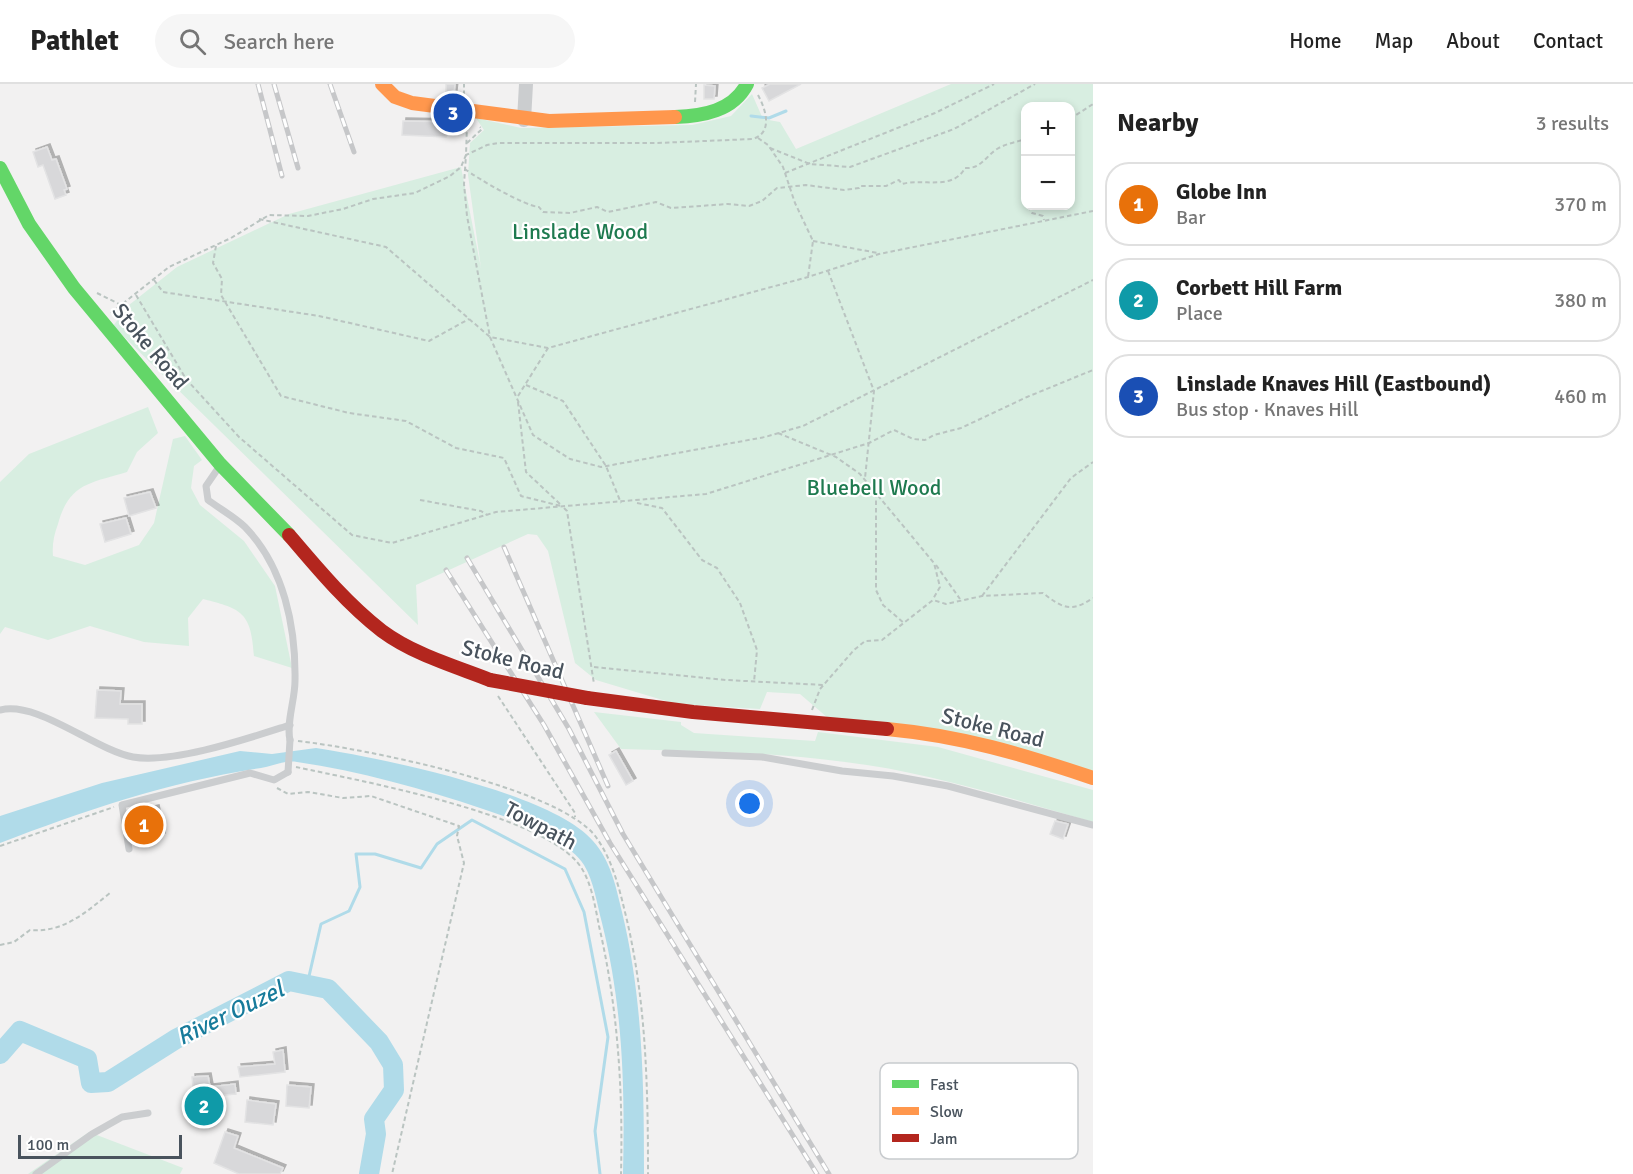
<!DOCTYPE html>
<meta charset="utf-8">
<style>
:root{--surface:#fff;--page:#f6f6f6;--text:#222;--muted:#767676;--line:#e0e0e0;--accent:#111827}
body{margin:0;font-family:Signika,sans-serif;background:var(--page);color:var(--text)}
.controls{position:absolute;right:18px;top:18px;display:grid;overflow:hidden;border-radius:12px;box-shadow:0 3px 9px #0003}
.controls button{width:54px;height:54px;display:grid;place-items:center;padding:0;border:0;border-bottom:2px solid var(--line);background:var(--surface);color:var(--text);font:30px sans-serif}
.scale{position:absolute;left:18px;bottom:15px;width:164px;box-sizing:border-box;padding-left:6px;border:3px solid #49535d;border-top:0;font-size:16px;line-height:21px;white-space:nowrap;color:#49535d;-webkit-text-stroke:4px #fff;paint-order:stroke}
.you{position:absolute;left:750px;top:720px;width:21px;height:21px;margin:-15px;border:4px solid #fff;border-radius:50%;background:#1a73e8;box-shadow:0 0 0 9px #1a73e833}
.badge{display:grid;place-items:center;width:39px;height:39px;border-radius:50%;background:var(--accent);color:#fff;font-size:20px;font-weight:700}
.pin{position:absolute;translate:-50% -50%;border:3px solid #fff;box-shadow:0 2px 6px #0006}
.list{margin:0;padding:0;list-style:none}
h2{display:flex;justify-content:space-between;align-items:center;height:78px;margin:0;padding:0 24px;font-size:26px}
h2 small{font-size:20px;font-weight:400;color:var(--muted)}
.list li{display:grid;grid-template-columns:39px 1fr auto;gap:18px;align-items:center;box-sizing:border-box;height:84px;margin:0 12px 12px;padding:0 12px;border:2px solid var(--line);border-radius:24px}
.list b{display:block;font-size:22px;white-space:nowrap}
.list p{margin:0;font-size:20px;white-space:nowrap;color:var(--muted)}
.list em{font-size:20px;font-style:normal;color:var(--muted)}
.icon{flex:none;width:33px;height:33px;fill:none;stroke:currentColor;stroke-width:2;stroke-linecap:round;stroke-linejoin:round}
.map{position:relative;flex:none;width:1093px;height:1090px;overflow:hidden}
header{display:flex;align-items:center;gap:36px;box-sizing:border-box;height:84px;padding:0 30px;background:var(--surface);border-bottom:2px solid var(--line)}
header strong{font-size:28px}
nav{display:flex;gap:33px;margin-inline-start:auto;font-size:21px}
.search{width:420px;height:54px;background:var(--page);display:flex;align-items:center;gap:15px;box-sizing:border-box;padding:0 21px;border-radius:33px;color:var(--muted);font-size:22px}
main{display:flex}
aside{flex:1;background:var(--surface)}
.map>svg:first-child{display:block}
.green{fill:#d8eee1;fill-rule:evenodd}
.water{fill:#b0dbe9}
.lines{fill:none;stroke-linecap:round;stroke-linejoin:round}
.stream{stroke:#b0dbe9;stroke-width:3}
.river{stroke:#b0dbe9;stroke-width:20}
.building{fill:#d8d8da;stroke:#e3e3e4;stroke-width:1.5;filter:url(#shadow)}
.path{stroke:#bac4c1;stroke-width:2;stroke-dasharray:4.5 3;stroke-linecap:butt}
.lane{stroke:#cbcdcf;stroke-width:7}
.street{stroke:#cbcdcf;stroke-width:14}
.fast{stroke:#63d668;stroke-width:14}
.slow{stroke:#ff974d;stroke-width:14}
.jam{stroke:#b3261e;stroke-width:14}
.rail-casing{stroke:#c6c7c9;stroke-width:5}
.rail{stroke:#fff;stroke-width:3;stroke-dasharray:9;stroke-linecap:butt}
.lane-bridge{stroke:#cbcdcf;stroke-width:7}
.jam-bridge{stroke:#b3261e;stroke-width:14}
.labels{text-anchor:middle;stroke-width:4.5;stroke-linejoin:round;paint-order:stroke}
.park-label{font-size:22px;fill:#1e7a4f;stroke:#fff}
.street-label{font-size:22px;fill:#49535d;stroke:#fff}
.water-label{font-size:24px;font-style:italic;fill:#177b9b;stroke:#fff}
.key{fill:#fff;stroke:#c8cbce;stroke-width:1.5}
.key-label{font-size:16px;fill:#49535d}
</style>
<header>
<strong>Pathlet</strong>
<div class="search"><svg class="icon" aria-label="search" viewBox="0 0 24 24"><circle cx="10" cy="10" r="6"/><path d="M15 15l6 6"/></svg>Search here</div>
<nav><a>Home</a><a>Map</a><a>About</a><a>Contact</a></nav>
</header>
<main>
<div class="map">
<svg width="1093" height="1090" viewBox="0 0 1093 1090">
<defs>
<filter id="shadow"><feDropShadow dx="3" dy="-3" stdDeviation="0" flood-color="#0004"/></filter>
</defs>
<rect width="100%" height="100%" fill="#f2f1f1"/>
<g class="green">
<path d="M951,0h142v688l-265,-54 -28,-24 -33,-2 -7,17 -84,-5 -80,-24 -21,-17 -27,-112 -11,-16 -9,-1 -112,51 2,40 -305,-299 16,-21 48,-38 112,-53 172,-47 20,101 -13,-93 2,-32 14,-13 -8,-12 45,10 171,-3 39,-9 21,-22 11,25 17,3 16,27zM1026,22h44v100h-44z"/>
<path d="M148,323l10,26 -21,19 -10,20c-36,11 -58,11 -69,52 -4,11 -6,20 -5,32l32,9 54,-20 15,-22 19,-84 12,-3 17,24 -8,6 -3,22 9,17 44,36 31,45 17,82 -38,-12c-3,-43 -11,-47 -51,-57l-15,19 1,28 -45,-4 -54,-16 -42,14 -43,-13 -5,7v-152l29,-28z"/>
<path d="M594,628l87,10v3l13,8 121,8 3,-9 120,15 155,43v32c-81,-23 -164,-50 -248,-60 -74,-10 -149,-11 -224,-13z"/>
<polygon points="89,1048 183,1084 180,1090 28,1090"/>
</g>
<path class="water" d="M316,664c65,10 236,45 277,93 18,20 23,46 29,71 21,87 22,173 22,262h-21c2,-87 0,-166 -21,-251 -5,-19 -8,-41 -18,-58 -15,-25 -73,-47 -101,-56 -59,-20 -124,-38 -186,-47 -12,-2 -25,4 -36,6 -89,13 -178,43 -261,75v-27l102,-33 138,-32 32,3z"/>
<g class="lines">
<g class="stream">
<polyline points="751,32 769,34 786,27"/>
<polyline points="307,901 321,840 349,827 360,803 356,770 375,770 421,784 437,760 472,736 565,785 584,828 608,953 595,1047 600,1090"/>
</g>
<polyline class="river" points="0,970 20,947 87,975 91,999 108,998 176,955 289,897 328,905 379,958 393,981 394,1006 374,1035 376,1050 369,1090"/>
</g>
<g class="building">
<polygon points="446,0 455,0 454,9 446,8"/>
<polygon points="770,0 801,0 769,17 762,4"/>
<polygon points="704,1 715,2 714,15 704,15"/>
<polygon points="403,37 457,38 456,50 447,49 446,53 402,51"/>
<polygon points="47,63 52,76 56,75 67,105 64,106 66,111 55,115 43,81 38,83 33,68"/>
<polygon points="150,408 156,424 129,432 124,414"/>
<polygon points="126,434 131,450 105,458 100,440"/>
<polygon points="97,606 121,607 120,620 142,620 142,640 128,640 128,635 95,634"/>
<polygon points="616,667 633,697 626,701 609,671"/>
<polygon points="156,724 162,752 134,758 129,730"/>
<polygon points="1055,737 1068,740 1063,755 1050,750"/>
<polygon points="283,966 285,988 240,993 238,983 275,980 273,968"/>
<polygon points="208,992 210,1003 235,1000 236,1010 213,1012 215,1033 196,1032 192,993"/>
<polygon points="287,1001 311,1003 309,1024 286,1022"/>
<polygon points="247,1016 276,1020 273,1041 245,1038"/>
<polygon points="225,1048 238,1052 234,1064 283,1084 280,1090 239,1090 214,1079"/>
</g>
<g class="lines">
<g class="path">
<polyline points="464,11 464,0"/>
<path d="M758,11c7,13 16,37 -5,44l-97,4h-158l-11,2 -21,10 -2,29 3,32 23,121 43,98 37,24 31,8 164,-30 38,-11 290,-146"/>
<polyline points="695,18 696,0"/>
<polyline points="1070,35 1093,20"/>
<polyline points="1070,47 1070,51"/>
<polyline points="758,54 768,61 783,83 795,119 813,157 808,193"/>
<polyline points="467,59 482,45 480,43"/>
<polyline points="770,64 810,80 850,83 954,45 1035,0"/>
<path d="M465,85c13,10 60,37 74,38l4,5 27,1 27,-6 11,5 48,-10 15,6 57,-4 21,2 13,-5 15,-13 29,-3 38,5 15,-2 1,-2h26l13,-6 3,4c20,-6 51,7 63,-16 16,1 20,-11 32,-19 8,-5 19,-7 29,-10"/>
<polyline points="785,89 935,29 994,0"/>
<polyline points="1026,117 1026,118"/>
<polyline points="1028,122 1032,129 1043,132 1044,136"/>
<polyline points="259,135 386,163 490,253 548,264 808,193 879,170 1093,127"/>
<polyline points="813,157 878,169"/>
<polyline points="216,162 213,179 222,195 221,211 281,312 349,329 406,337 456,364 504,374 521,412 561,422"/>
<polyline points="828,187 874,307 865,394"/>
<polyline points="154,196 163,208 319,232 429,257 469,235"/>
<polyline points="97,209 121,221"/>
<polyline points="136,211 186,295 239,353 352,451 392,459 496,428 706,410 869,359 894,346 913,355 925,356 934,351 961,344 1027,313 1093,286"/>
<polyline points="111,229 169,183 231,154 269,131 308,132 343,125 373,115 415,109 450,92 461,83 466,71 467,41"/>
<polyline points="526,301 563,317 606,382 621,419"/>
<polyline points="518,312 548,264"/>
<polyline points="518,318 526,388 560,420"/>
<polyline points="778,349 836,373 860,390 934,479 940,503 933,515"/>
<polyline points="876,409 876,506 883,521 904,539"/>
<polyline points="420,416 481,427 487,431"/>
<polyline points="637,419 662,424 702,476 717,484 740,519 757,566 754,598"/>
<polyline points="564,424 567,427 594,600"/>
<polyline points="936,481 960,515"/>
<polyline points="982,512 1071,394 1093,378"/>
<polyline points="594,583 726,596 824,601"/>
<polyline points="498,612 575,729 575,733"/>
<path d="M812,626l8,-21 34,-39 11,-9 17,-1 51,-40 13,4 36,-8 61,-3c19,15 28,20 50,5"/>
<path d="M298,657c63,7 261,46 298,96 15,21 22,46 28,71 22,87 24,176 24,266"/>
<path d="M296,683c65,14 239,46 281,95 14,16 18,44 22,64 19,82 24,164 22,248"/>
<polyline points="277,704 288,710 308,708 343,714 371,712 459,742 457,752 464,779 392,1090"/>
<polyline points="0,762 114,723"/>
<path d="M0,861l14,-3 16,-12c33,3 55,-17 80,-37"/>
</g>
<g class="lane">
<path d="M219,383l-13,19 2,14c12,9 27,17 37,27 39,40 51,100 50,154 0,19 -9,42 -5,59"/>
<path d="M0,626c37,-10 95,40 133,47 40,7 116,-19 157,-32"/>
<polyline points="665,669 762,673 842,687 893,692 948,702 1093,741"/>
<polyline points="129,765 122,721 250,689 274,696 288,688"/>
<polyline points="36,1090 92,1050 122,1033 148,1029"/>
</g>
<polyline class="street" points="524,36 526,0"/>
<g class="fast">
<path d="M675,33c28,-1 58,-6 72,-33"/>
<polyline points="0,84 29,140 74,204 220,380 289,451"/>
</g>
<g class="slow">
<polyline points="382,0 395,13 412,19 549,37 675,33"/>
<path d="M887,645c75,7 135,25 206,49"/>
</g>
<g class="jam">
<path d="M289,451c28,33 58,69 93,96 31,23 72,35 108,49"/>
<polyline points="587,614 693,628 887,645"/>
</g>
<g class="rail-casing">
<g id="rail">
<polyline points="258,0 282,92"/>
<polyline points="274,0 298,84"/>
<polyline points="330,0 354,68"/>
<polyline points="504,463 608,702"/>
<polyline points="467,474 569,645 623,750 829,1090"/>
<polyline points="446,486 544,641 610,759 817,1090"/>
</g>
</g>
<use href="#rail" class="rail"/>
<polyline class="lane-bridge" points="288,688 290,656"/>
<polyline class="jam-bridge" points="490,596 587,614"/>
</g>
<g class="labels">
<g class="park-label">
<text x="580" y="155">Linslade Wood</text>
<text x="874" y="411">Bluebell Wood</text>
</g>
<g class="street-label">
<text transform="translate(151 262) rotate(50)" y="8">Stoke Road</text>
<text transform="translate(513 575) rotate(14)" y="8">Stoke Road</text>
<text transform="translate(993 643) rotate(14)" y="8">Stoke Road</text>
<text transform="translate(541 741) rotate(28)" y="8">Towpath</text>
</g>
<g class="water-label">
<text transform="translate(230 929) rotate(-26)" y="8">River Ouzel</text>
</g>
</g>
<rect x="880" y="979" width="198" height="96" rx="9" class="key"/>
<rect x="892" y="996" width="27" height="8" fill="#63d668"/>
<rect x="892" y="1023" width="27" height="8" fill="#ff974d"/>
<rect x="892" y="1050" width="27" height="8" fill="#b3261e"/>
<g class="key-label">
<text x="930" y="1006">Fast</text>
<text x="930" y="1033">Slow</text>
<text x="930" y="1060">Jam</text>
</g>
</svg>
<div class="controls">
<button>+</button>
<button>−</button>
</div>
<div class="scale">100 m</div>
<div class="you"></div>
<div class="pin badge" style="left:144px;top:741px;background:#e8710a">1</div>
<div class="pin badge" style="left:204px;top:1022px;background:#0f9aa8">2</div>
<div class="pin badge" style="left:453px;top:29px;background:#1a4fb4">3</div>
</div>
<aside>
<h2>Nearby<small>3 results</small></h2>
<ul class="list">
<li><span class="badge" style="background:#e8710a">1</span><div><b>Globe Inn</b><p>Bar</p></div><em>370 m</em></li>
<li><span class="badge" style="background:#0f9aa8">2</span><div><b>Corbett Hill Farm</b><p>Place</p></div><em>380 m</em></li>
<li><span class="badge" style="background:#1a4fb4">3</span><div><b>Linslade Knaves Hill (Eastbound)</b><p>Bus stop · Knaves Hill</p></div><em>460 m</em></li>
</ul>
</aside>
</main>
